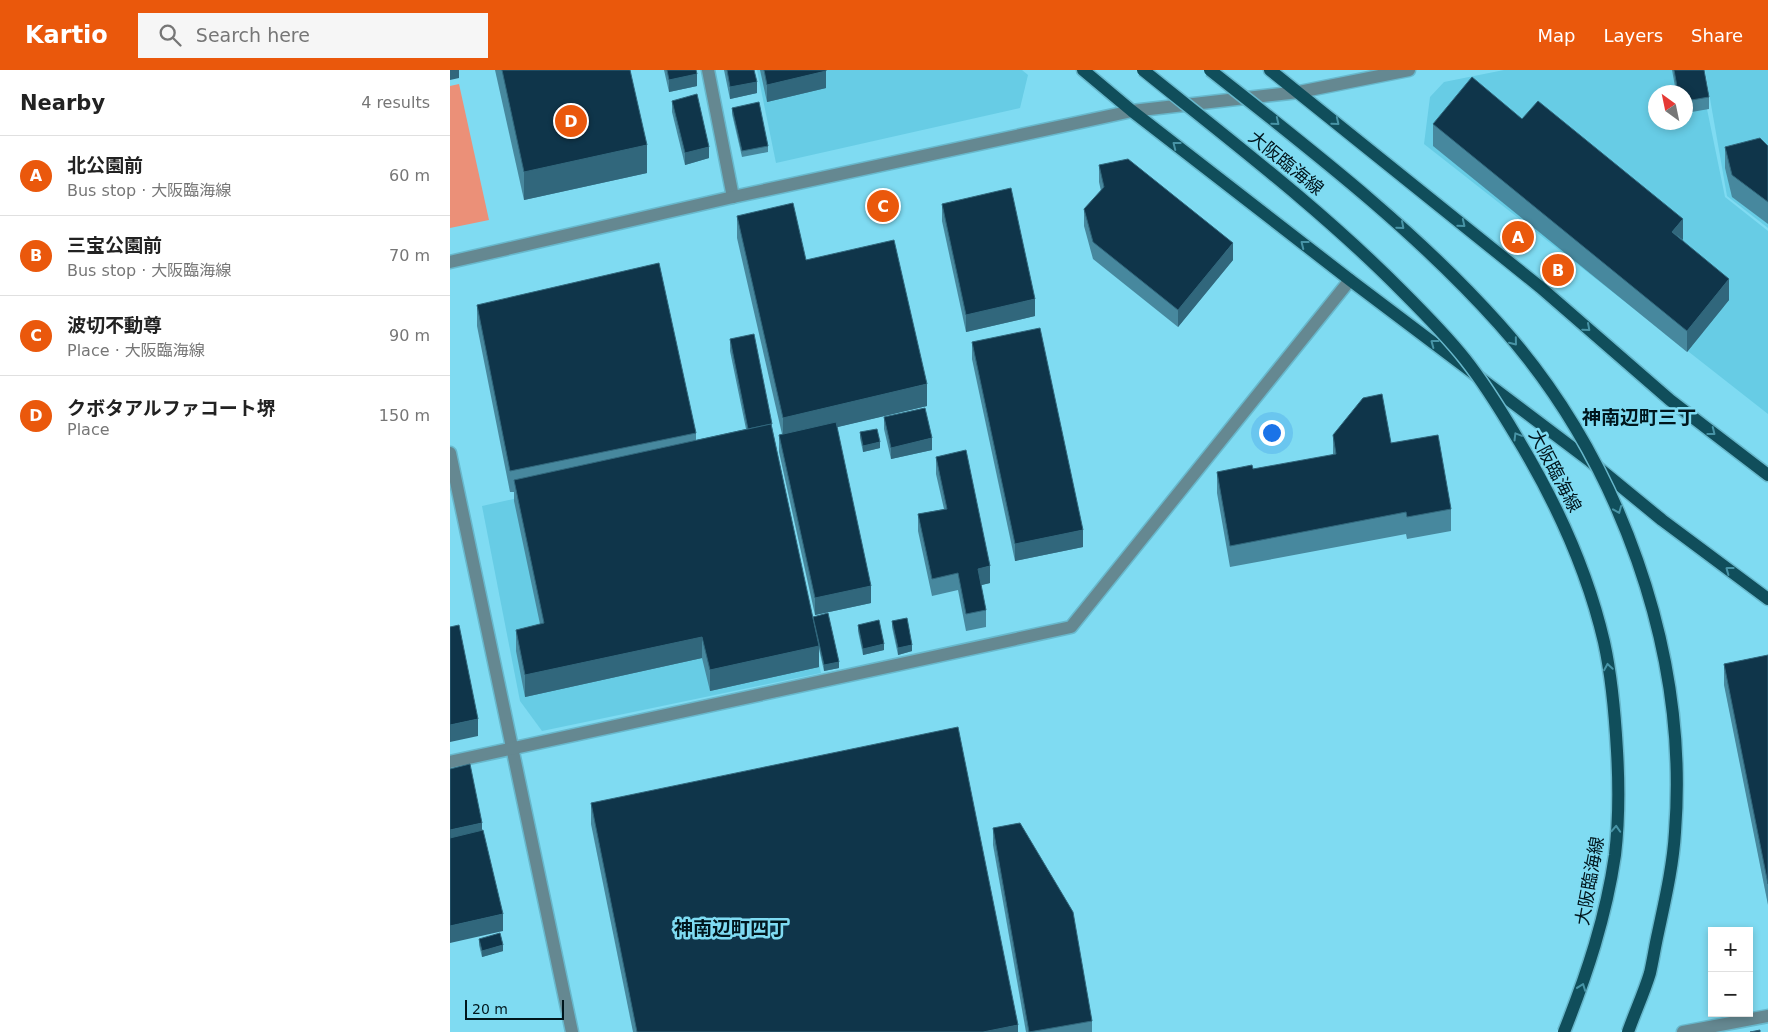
<!DOCTYPE html>
<meta charset="utf-8">
<style>
:root{--surface:#fff;--page:#f6f6f6;--text:#222;--muted:#767676;--line:#e0e0e0;--accent:#ea580c}
body{margin:0;font-family:"DejaVu Sans","Noto Sans JP",sans-serif;background:var(--page);color:var(--text)}
.controls{position:absolute;right:15px;bottom:15px;display:grid;overflow:hidden;border-radius:0px;box-shadow:0 2px 8px #0003}
.controls button{width:45px;height:45px;display:grid;place-items:center;padding:0;border:0;border-bottom:1px solid var(--line);background:var(--surface);color:var(--text);font:25px sans-serif}
.compass{position:absolute;left:1198px;top:15px;width:45px;height:45px;border-radius:50%;background:var(--surface);box-shadow:0 2px 8px #0003;rotate:327deg}
.scale{position:absolute;left:15px;bottom:12px;width:99px;box-sizing:border-box;padding-left:5px;border:2px solid #00161d;border-top:0;font-size:14px;line-height:18px;white-space:nowrap;color:#00161d;-webkit-text-stroke:4px #7fdbf2;paint-order:stroke}
.you{position:absolute;left:821px;top:362px;width:18px;height:18px;margin:-12px;border:4px solid #fff;border-radius:50%;background:#1a73e8;box-shadow:0 0 0 8px #1a73e833}
.badge{display:grid;place-items:center;width:32px;height:32px;border-radius:50%;background:var(--accent);color:#fff;font-size:16px;font-weight:700}
.pin{position:absolute;translate:-50% -50%;border:2px solid #fff;box-shadow:0 1px 5px #0006}
.list{margin:0;padding:0;list-style:none}
h2{display:flex;justify-content:space-between;align-items:center;height:65px;margin:0;padding:0 20px;font-size:21px}
h2 small{font-size:16px;font-weight:400;color:var(--muted)}
.list li{display:grid;grid-template-columns:32px 1fr auto;gap:15px;align-items:center;box-sizing:border-box;height:80px;padding:0 20px;border-top:1px solid var(--line)}
.list b{display:block;font-size:19px;white-space:nowrap}
.list p{margin:0;font-size:16px;white-space:nowrap;color:var(--muted)}
.list em{font-size:16px;font-style:normal;color:var(--muted)}
.icon{flex:none;width:28px;height:28px;fill:none;stroke:currentColor;stroke-width:2;stroke-linecap:round;stroke-linejoin:round}
.map{position:relative;flex:none;width:1318px;height:962px;overflow:hidden}
header{display:flex;align-items:center;gap:30px;box-sizing:border-box;height:70px;padding:0 25px;background:var(--accent);color:#fff}
header strong{font-size:24px}
nav{display:flex;gap:28px;margin-inline-start:auto;font-size:18px}
.search{width:350px;height:45px;background:var(--page);display:flex;align-items:center;gap:12px;box-sizing:border-box;padding:0 18px;border-radius:0px;color:var(--muted);font-size:19px}
main{display:flex}
aside{flex:1;background:var(--surface)}
.map>svg:first-child{display:block}
.built{fill:#67cce5;fill-rule:evenodd}
.green{fill:#eb9078}
.lines{fill:none;stroke-linecap:round;stroke-linejoin:round}
.minor-casing{stroke:#68b8cc;stroke-width:15}
.major-casing{stroke:#68b8cc;stroke-width:15}
.minor{stroke:#658891;stroke-width:12}
.major{stroke:#104e5b;stroke-width:12}
.major-bridge-casing{stroke:#68b8cc;stroke-width:15;stroke-linecap:butt}
.major-bridge{stroke:#104e5b;stroke-width:12}
.wall{fill:#47889e}
.shaded-wall{fill:#31677c}
.building{fill:#0f354a;stroke:#31677c}
.oneway{stroke:#4894a6}
.labels{text-anchor:middle;stroke-width:5;stroke-linejoin:round;paint-order:stroke}
.street-label{font-size:18px;fill:#00161d;stroke:#7fdbf2}
.neighbourhood-label{font-size:19px;font-weight:bold;fill:#00161d;stroke:#7fdbf2}
</style>
<header>
<strong>Kartio</strong>
<div class="search"><svg class="icon" aria-label="search" viewBox="0 0 24 24"><circle cx="10" cy="10" r="6"/><path d="M15 15l6 6"/></svg>Search here</div>
<nav><a>Map</a><a>Layers</a><a>Share</a></nav>
</header>
<main>
<aside>
<h2>Nearby<small>4 results</small></h2>
<ul class="list">
<li><span class="badge">A</span><div><b>北公園前</b><p>Bus stop · 大阪臨海線</p></div><em>60 m</em></li>
<li><span class="badge">B</span><div><b>三宝公園前</b><p>Bus stop · 大阪臨海線</p></div><em>70 m</em></li>
<li><span class="badge">C</span><div><b>波切不動尊</b><p>Place · 大阪臨海線</p></div><em>90 m</em></li>
<li><span class="badge">D</span><div><b>クボタアルファコート堺</b><p>Place</p></div><em>150 m</em></li>
</ul>
</aside>
<div class="map">
<svg width="1318" height="962" viewBox="0 0 1318 962">
<rect width="100%" height="100%" fill="#7fdbf2"/>
<g class="built">
<polygon points="307,0 572,0 578,5 570,38 326,93"/>
<path d="M1054,0h195l26,127 43,34v183l-344,-270 6,-47 14,-15zM1206,22h30v30h-30z"/>
<polygon points="1255,0 1318,0 1318,158 1277,126"/>
<polygon points="323,371 371,603 92,661 70,631 32,436"/>
</g>
<polygon class="green" points="9,14 39,150 0,158 0,16"/>
<g class="lines">
<g class="minor-casing">
<g id="minor">
<polyline points="258,0 283,127"/>
<polyline points="0,192 283,127 682,41 849,22 959,0"/>
<polyline points="0,383 122,962"/>
<polyline points="0,692 621,557 900,210"/>
<polyline points="1233,962 1318,946"/>
</g>
</g>
<g class="major-casing">
<g id="major">
<polyline points="633,0 682,41 900,210 1140,391 1212,450 1318,529"/>
<polyline points="820,0 1090,217 1220,330 1318,405"/>
</g>
</g>
<use href="#minor" class="minor"/>
<use href="#major" class="major"/>
<g class="major-bridge-casing">
<g id="major-bridge">
<path d="M693,0c88,71 179,140 259,221 22,22 44,44 63,68 19,24 35,50 51,77 39,64 71,133 88,206 8,36 11,73 13,109 2,34 2,70 -2,104 -9,62 -28,119 -51,177"/>
<path d="M760,0c101,80 203,158 289,254 120,134 190,327 176,508 -2,34 -10,68 -17,101 -3,13 -5,27 -8,40 -6,20 -15,39 -22,59"/>
</g>
</g>
<use href="#major-bridge" class="major-bridge"/>
</g>
<g class="wall">
<polygon points="45,0 180,0 197,103 74,130"/>
<polygon points="214,0 246,0 247,16 219,22"/>
<polygon points="274,0 304,0 307,23 280,29"/>
<polygon points="310,0 376,0 376,18 317,32"/>
<polygon points="1222,0 1254,0 1259,27 1259,39 1236,43 1236,22 1226,22"/>
<polygon points="222,31 259,88 235,95 222,42"/>
<polygon points="282,38 318,76 318,82 292,87 282,44"/>
<polygon points="1072,49 1233,170 1279,230 1237,282 983,76 983,54"/>
<polygon points="1318,76 1318,154 1282,127 1275,98 1275,77"/>
<polygon points="649,95 783,190 728,257 643,189 634,156 634,139 651,121 649,112"/>
<polygon points="425,127 440,141 428,144 425,133"/>
<polygon points="492,134 585,246 516,262 492,151"/>
<polygon points="287,146 356,190 477,336 387,357 421,533 365,545 329,382 329,365 332,364 287,168"/>
<polygon points="27,235 246,363 246,370 296,359 280,281 280,269 322,357 363,549 389,598 374,601 369,579 369,597 260,621 252,588 75,627 66,581 66,560 90,554 64,431 64,422 60,422 27,256"/>
<polygon points="522,272 633,477 565,491 522,289"/>
<polygon points="434,347 482,380 441,389 434,359"/>
<polygon points="410,362 430,378 413,382 410,368"/>
<polygon points="883,365 941,373 1001,439 1001,461 957,469 956,464 780,497 767,423 767,402 803,399 883,385"/>
<polygon points="486,387 540,513 531,515 536,540 536,557 516,561 508,520 482,526 468,461 468,444 494,439 486,404"/>
<polygon points="442,551 462,581 448,585 442,557"/>
<polygon points="408,555 434,580 413,585 408,561"/>
<polygon points="1318,585 1318,835 1274,615 1274,594"/>
<polygon points="141,733 568,962 183,962 141,754"/>
<polygon points="543,758 642,951 642,962 576,962 543,775"/>
<polygon points="29,869 53,881 32,887 29,875"/>
</g>
<g class="shaded-wall">
<polygon points="0,0 9,0 9,8 0,10"/>
<polygon points="376,1 376,18 317,32 317,15"/>
<polygon points="247,4 247,16 219,22 219,10"/>
<polygon points="307,12 307,23 280,29 280,17"/>
<polygon points="197,75 197,103 74,130 74,102"/>
<polygon points="259,77 259,88 235,95 235,83"/>
<polygon points="440,135 440,141 428,144 428,138"/>
<polygon points="1233,149 1233,170 1222,162"/>
<polygon points="783,173 783,190 728,257 728,240"/>
<polygon points="1279,209 1279,230 1237,282 1237,261"/>
<polygon points="585,229 585,246 516,262 516,245"/>
<polygon points="477,314 477,336 333,370 333,348"/>
<polygon points="482,368 482,380 441,389 441,378"/>
<polygon points="430,372 430,378 413,382 413,376"/>
<polygon points="633,460 633,477 565,491 565,474"/>
<polygon points="540,496 540,513 528,516 528,499"/>
<polygon points="421,516 421,533 365,545 365,528"/>
<polygon points="252,567 252,588 75,627 75,605"/>
<polygon points="434,574 434,580 413,585 413,579"/>
<polygon points="462,575 462,581 448,585 448,578"/>
<polygon points="369,576 369,597 260,621 260,600"/>
<polygon points="389,592 389,598 374,601 374,595"/>
<polygon points="28,649 28,666 0,672 0,655"/>
<polygon points="32,753 32,770 0,777 0,760"/>
<polygon points="53,844 53,861 0,873 0,856"/>
<polygon points="53,875 53,881 32,887 32,881"/>
<polygon points="568,955 568,962 533,962"/>
</g>
<g class="building">
<polygon points="52,0 180,0 197,75 74,102"/>
<polygon points="217,0 246,0 247,4 219,10"/>
<polygon points="277,0 304,0 307,12 280,17"/>
<polygon points="314,0 376,0 376,1 317,15"/>
<polygon points="1224,0 1254,0 1259,27 1236,31 1236,22 1228,22"/>
<polygon points="1022,7 1072,49 1088,31 1233,149 1222,162 1279,209 1237,261 983,54"/>
<polygon points="247,24 259,77 235,83 222,31"/>
<polygon points="309,32 318,76 292,81 282,38"/>
<polygon points="1310,68 1318,76 1318,132 1282,105 1275,77"/>
<polygon points="678,89 783,173 728,240 643,172 634,139 654,117 649,95"/>
<polygon points="561,118 585,229 516,245 492,134"/>
<polygon points="437,125 440,135 428,138 425,127"/>
<polygon points="343,133 356,190 444,170 477,314 333,348 287,146"/>
<polygon points="209,193 246,363 60,401 27,235"/>
<polygon points="590,258 633,460 565,474 522,272"/>
<polygon points="304,264 322,354 298,359 280,269"/>
<polygon points="932,324 941,373 988,365 1001,439 957,447 956,442 780,476 767,402 802,395 803,399 886,384 883,365 913,328"/>
<polygon points="475,338 482,368 441,378 434,347"/>
<polygon points="386,352 421,516 365,528 329,365"/>
<polygon points="321,354 369,576 260,600 252,567 75,605 66,560 94,553 64,410"/>
<polygon points="427,359 430,372 413,376 410,362"/>
<polygon points="516,380 540,496 528,499 536,540 516,544 508,503 482,509 468,444 497,439 486,387"/>
<polygon points="378,543 389,592 374,595 363,547"/>
<polygon points="457,548 462,575 448,578 442,551"/>
<polygon points="429,550 434,574 413,579 408,555"/>
<polygon points="9,555 28,649 0,655 0,557"/>
<polygon points="1318,585 1318,814 1274,594"/>
<polygon points="508,657 568,955 533,962 187,962 141,733"/>
<polygon points="20,694 32,753 0,760 0,699"/>
<polygon points="570,753 623,842 642,951 579,962 543,758"/>
<polygon points="33,760 53,844 0,856 0,768"/>
<polygon points="50,863 53,875 32,881 29,869"/>
<polygon points="1310,960 1310,962 1300,962"/>
</g>
<defs><path id="oneway-chevron" d="M-2-3.5L2.5 0L-2 3.5" fill="none" stroke-width="1.6" stroke-linecap="round" stroke-linejoin="round" transform="scale(1.25)"/></defs>
<g class="oneway">
<use href="#oneway-chevron" transform="translate(826 52) rotate(39)"/>
<use href="#oneway-chevron" transform="translate(886 52) rotate(39)"/>
<use href="#oneway-chevron" transform="translate(726 75) rotate(-142)"/>
<use href="#oneway-chevron" transform="translate(1012 154) rotate(39)"/>
<use href="#oneway-chevron" transform="translate(951 156) rotate(41)"/>
<use href="#oneway-chevron" transform="translate(854 174) rotate(-142)"/>
<use href="#oneway-chevron" transform="translate(1137 258) rotate(41)"/>
<use href="#oneway-chevron" transform="translate(1064 272) rotate(51)"/>
<use href="#oneway-chevron" transform="translate(984 273) rotate(-143)"/>
<use href="#oneway-chevron" transform="translate(1262 362) rotate(38)"/>
<use href="#oneway-chevron" transform="translate(1067 366) rotate(-121)"/>
<use href="#oneway-chevron" transform="translate(1168 440) rotate(68)"/>
<use href="#oneway-chevron" transform="translate(1279 500) rotate(-143)"/>
<use href="#oneway-chevron" transform="translate(1158 597) rotate(-99)"/>
<use href="#oneway-chevron" transform="translate(1166 759) rotate(-87)"/>
<use href="#oneway-chevron" transform="translate(1132 917) rotate(-70)"/>
</g>
<g class="labels">
<g class="street-label">
<text transform="translate(836 93) rotate(39)" y="6">大阪臨海線</text>
<text transform="translate(1105 401) rotate(62)" y="6">大阪臨海線</text>
<text transform="translate(1140 811) rotate(-80)" y="6">大阪臨海線</text>
</g>
<g class="neighbourhood-label">
<text x="1189" y="354">神南辺町三丁</text>
<text x="281" y="865">神南辺町四丁</text>
</g>
</g>
</svg>
<div class="controls">
<button>+</button>
<button>−</button>
</div>
<svg class="compass" viewBox="-18 -18 36 36"><path d="M0-13l5 13h-10z" fill="#e53935"/><path d="M0 13l5-13h-10z" fill="#767676"/></svg>
<div class="scale">20 m</div>
<div class="you"></div>
<div class="pin badge" style="left:1068px;top:167px">A</div>
<div class="pin badge" style="left:1108px;top:200px">B</div>
<div class="pin badge" style="left:433px;top:136px">C</div>
<div class="pin badge" style="left:121px;top:51px">D</div>
</div>
</main>
